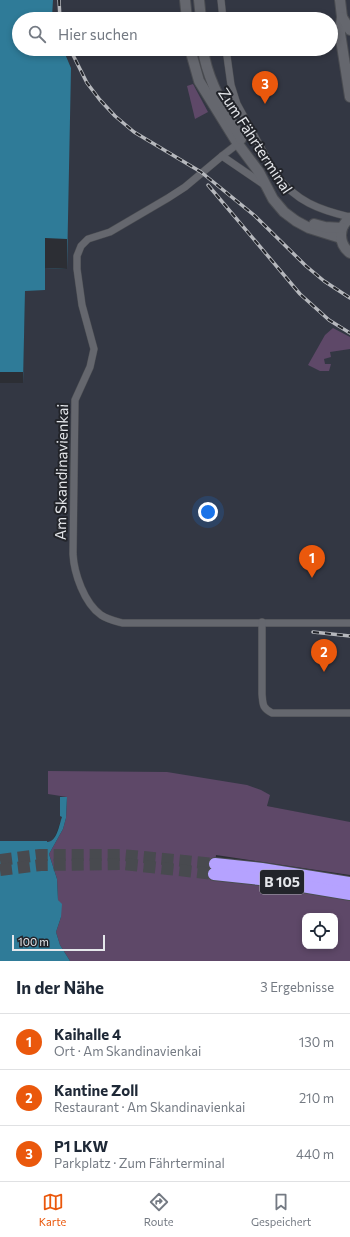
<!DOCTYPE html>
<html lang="de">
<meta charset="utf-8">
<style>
:root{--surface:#fff;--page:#f6f6f7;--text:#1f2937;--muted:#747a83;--line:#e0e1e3;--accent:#ea580c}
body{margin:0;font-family:Commissioner,sans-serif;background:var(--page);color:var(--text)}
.controls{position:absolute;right:12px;bottom:12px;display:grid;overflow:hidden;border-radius:8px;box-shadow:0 2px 6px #0003}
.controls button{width:36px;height:36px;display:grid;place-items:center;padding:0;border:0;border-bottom:1px solid var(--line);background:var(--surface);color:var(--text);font:20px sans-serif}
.scale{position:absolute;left:12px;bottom:10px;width:93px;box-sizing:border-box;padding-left:4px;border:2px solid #e5e7eb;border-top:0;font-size:11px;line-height:14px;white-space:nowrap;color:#e5e7eb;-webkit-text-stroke:3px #22242a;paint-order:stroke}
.you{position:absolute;left:208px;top:512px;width:14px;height:14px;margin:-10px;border:3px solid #fff;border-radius:50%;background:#1a73e8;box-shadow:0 0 0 6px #1a73e833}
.badge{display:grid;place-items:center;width:26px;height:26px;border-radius:50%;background:var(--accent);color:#fff;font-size:13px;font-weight:700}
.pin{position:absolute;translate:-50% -33px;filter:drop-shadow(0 1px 2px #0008)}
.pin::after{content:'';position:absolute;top:21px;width:14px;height:12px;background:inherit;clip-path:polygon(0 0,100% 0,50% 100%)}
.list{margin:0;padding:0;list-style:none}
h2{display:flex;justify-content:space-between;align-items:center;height:52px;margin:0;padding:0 16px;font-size:17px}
h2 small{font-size:13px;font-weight:400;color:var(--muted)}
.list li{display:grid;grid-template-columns:26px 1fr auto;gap:12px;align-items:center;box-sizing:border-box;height:56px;padding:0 16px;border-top:1px solid var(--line)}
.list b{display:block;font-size:15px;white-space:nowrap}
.list p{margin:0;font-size:13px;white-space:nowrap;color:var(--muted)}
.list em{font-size:13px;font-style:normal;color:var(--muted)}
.icon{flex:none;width:22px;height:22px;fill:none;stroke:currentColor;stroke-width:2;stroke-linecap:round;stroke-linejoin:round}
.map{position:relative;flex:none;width:350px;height:961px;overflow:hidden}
.search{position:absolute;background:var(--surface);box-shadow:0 2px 6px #0003;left:12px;right:12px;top:12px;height:44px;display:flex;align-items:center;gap:10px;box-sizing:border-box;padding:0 14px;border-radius:22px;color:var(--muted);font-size:15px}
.sheet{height:220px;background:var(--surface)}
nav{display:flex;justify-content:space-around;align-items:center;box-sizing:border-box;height:56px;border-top:1px solid var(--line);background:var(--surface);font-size:11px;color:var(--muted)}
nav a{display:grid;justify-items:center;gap:2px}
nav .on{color:var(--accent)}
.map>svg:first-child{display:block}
.built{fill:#333743}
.green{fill:#5e4868;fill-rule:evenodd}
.water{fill:#2f7b98}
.pier{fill:#2c2e34}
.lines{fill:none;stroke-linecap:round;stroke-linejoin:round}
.highway-tunnel{stroke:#484a4f;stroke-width:12;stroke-dasharray:12 6;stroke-linecap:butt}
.street-casing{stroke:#4a4c51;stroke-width:8}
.secondary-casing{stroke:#4a4c51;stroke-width:12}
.highway-casing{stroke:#4a4c51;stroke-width:14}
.street{stroke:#65676e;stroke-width:7}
.secondary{stroke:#65676e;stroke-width:10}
.highway{stroke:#b5a2ff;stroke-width:12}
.rail-casing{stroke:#b6b8bd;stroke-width:3.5}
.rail{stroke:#22242a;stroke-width:2;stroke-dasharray:6;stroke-linecap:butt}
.labels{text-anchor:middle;stroke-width:4;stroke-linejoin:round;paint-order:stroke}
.shield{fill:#22242a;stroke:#aaacb1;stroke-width:1}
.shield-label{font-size:14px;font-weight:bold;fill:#e5e7eb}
.street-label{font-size:15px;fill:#e5e7eb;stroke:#22242a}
</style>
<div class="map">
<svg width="350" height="961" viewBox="0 0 350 961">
<rect width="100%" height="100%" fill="#2c2e34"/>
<polygon class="built" points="53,0 350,0 350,823 267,806 269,795 260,790 66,772 67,797 60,797 62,817 56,834 52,841 49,843 47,842 46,841 0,841 0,372 23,372 25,290 45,268 71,68 63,49 331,49 331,19 52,19"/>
<g class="green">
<polygon points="193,84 208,112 195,119 187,86"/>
<polygon points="333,328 350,337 350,349 330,352 331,357 324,359 325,364 331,364 329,371 320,371 308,365 325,335"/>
<path d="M48,771l119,1 80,13 14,5 9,5 -3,11 83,16v53l-134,-20 -2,25 31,3 8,-1 97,17v62h-280l-10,-16 -4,-13 5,-15 -3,-17 -1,-21 -8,-25 14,-25 3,-11 1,-21 -19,-3zM305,916h30v30h-30z"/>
</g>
<g class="water">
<polygon points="0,0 53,0 52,19 19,19 19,49 63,49 71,68 67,269 45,268 45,290 25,291 23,383 0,383"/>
<path d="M60,797h7l-1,21 -3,11 -14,25 8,25 1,21 4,4 -1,13 -5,15 4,13 10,16h-70v-120h47v1c10,0 12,-17 15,-25l-2,-1z"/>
</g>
<g class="pier">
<polygon points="45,238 67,239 67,269 45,268"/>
<rect x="0" y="372" width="23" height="11"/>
</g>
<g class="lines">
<g class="highway-tunnel">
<polyline points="0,860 40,855 122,855 215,864"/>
<polyline points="0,870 41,865 124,864 214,874"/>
</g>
<g class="street-casing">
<g id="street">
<polyline points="221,0 223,19"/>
<path d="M226,49l5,36 6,19 39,71c20,26 43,35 74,42"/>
<path d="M240,142l-18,14 -37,31 -17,11 -58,34 -22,7 -7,7 -4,10v13l5,36 12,44 -4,18 -15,33 -2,154c1,19 11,49 28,61 6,4 14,6 21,8h228"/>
<polyline points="222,156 266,186"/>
<path d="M262,622v72c1,10 0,14 10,19h78"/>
</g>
</g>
<g class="secondary-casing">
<g id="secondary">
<polyline points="185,0 187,19"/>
<polyline points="199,0 201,19"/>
<polyline points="340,0 342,17 340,33 350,97"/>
<polyline points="342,17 350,30"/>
<polyline points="190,49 199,81 238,144 259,172 273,199 284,212 296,221 309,228 341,238"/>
<path d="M203,49c4,32 23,61 38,90"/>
<path d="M350,218c-12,9 -12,25 0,35"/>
<polyline points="314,224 325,227 342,228"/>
</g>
</g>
<g class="highway-casing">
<g id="highway">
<polyline points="215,864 262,869 350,883"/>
<polyline points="214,874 260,879 350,894"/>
</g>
</g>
<use href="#street" class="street"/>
<use href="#secondary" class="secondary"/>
<use href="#highway" class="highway"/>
<g class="rail-casing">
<g id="rail">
<polyline points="59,0 60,19"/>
<polyline points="70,49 87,83 100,100 115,116 134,132 201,172 255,216 306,266 324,281 350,298"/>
<polyline points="208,185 300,294 329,320 350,333"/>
<polyline points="313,632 350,636"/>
</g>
</g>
<use href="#rail" class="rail"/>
</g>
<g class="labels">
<rect class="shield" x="260" y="870" width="44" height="24" rx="3"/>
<g class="shield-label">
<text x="282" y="887">B 105</text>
</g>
<g class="street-label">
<text transform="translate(255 141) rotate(57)" y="5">Zum Fährterminal</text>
<text transform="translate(62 472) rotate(-89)" y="5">Am Skandinavienkai</text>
</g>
</g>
</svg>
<div class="controls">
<button><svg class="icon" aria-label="locate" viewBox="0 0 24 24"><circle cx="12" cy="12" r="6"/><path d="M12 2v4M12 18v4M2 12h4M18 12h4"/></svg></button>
</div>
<div class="scale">100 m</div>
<div class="you"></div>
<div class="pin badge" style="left:312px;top:578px">1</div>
<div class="pin badge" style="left:324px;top:672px">2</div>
<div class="pin badge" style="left:265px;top:104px">3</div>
<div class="search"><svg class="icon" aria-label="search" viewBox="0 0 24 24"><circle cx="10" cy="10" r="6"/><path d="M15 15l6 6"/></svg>Hier suchen</div>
</div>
<section class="sheet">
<h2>In der Nähe<small>3 Ergebnisse</small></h2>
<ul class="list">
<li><span class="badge">1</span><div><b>Kaihalle 4</b><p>Ort · Am Skandinavienkai</p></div><em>130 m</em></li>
<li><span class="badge">2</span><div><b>Kantine Zoll</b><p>Restaurant · Am Skandinavienkai</p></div><em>210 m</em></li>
<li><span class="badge">3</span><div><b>P1 LKW</b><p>Parkplatz · Zum Fährterminal</p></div><em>440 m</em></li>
</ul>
</section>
<nav>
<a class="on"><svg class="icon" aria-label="map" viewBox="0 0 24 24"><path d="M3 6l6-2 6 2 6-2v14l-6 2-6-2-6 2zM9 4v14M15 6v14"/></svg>Karte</a>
<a><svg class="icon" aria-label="directions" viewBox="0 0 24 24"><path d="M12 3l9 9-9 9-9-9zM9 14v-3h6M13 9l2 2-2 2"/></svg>Route</a>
<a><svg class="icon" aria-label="saved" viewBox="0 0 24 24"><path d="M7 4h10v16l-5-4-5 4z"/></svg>Gespeichert</a>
</nav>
